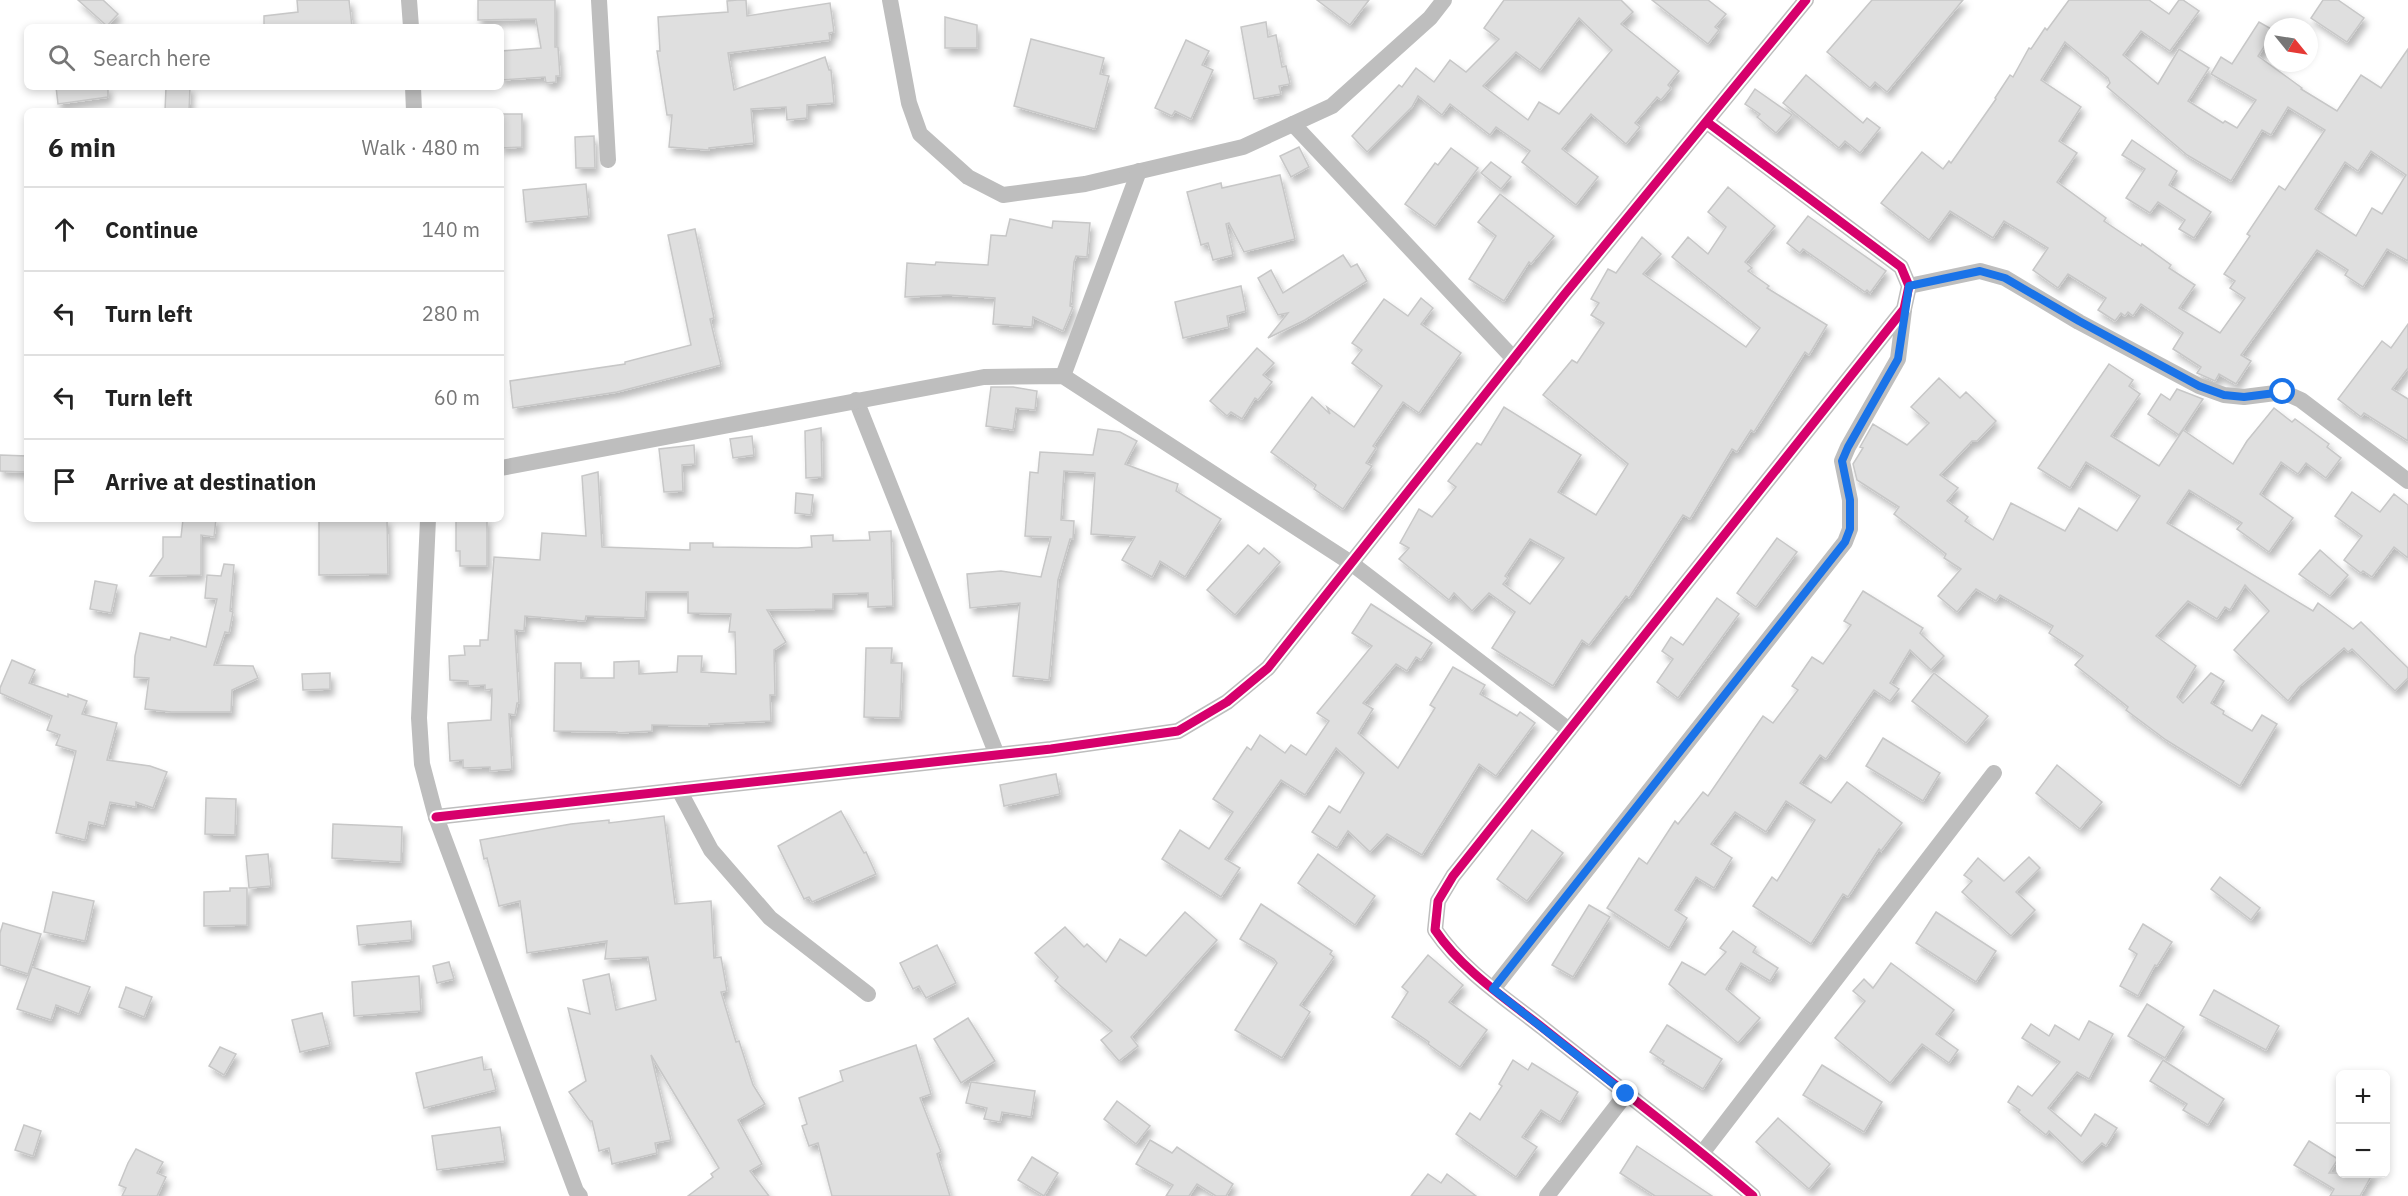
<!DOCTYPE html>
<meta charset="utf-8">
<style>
:root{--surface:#fff;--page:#f6f6f6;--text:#222;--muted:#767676;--line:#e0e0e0}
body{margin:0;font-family:"IBM Plex Sans",sans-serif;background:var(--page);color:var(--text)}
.controls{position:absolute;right:18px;bottom:18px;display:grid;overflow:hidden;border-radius:9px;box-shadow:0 3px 9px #0003}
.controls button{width:54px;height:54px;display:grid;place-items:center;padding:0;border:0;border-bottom:2px solid var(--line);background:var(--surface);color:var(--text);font:30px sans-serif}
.compass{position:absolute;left:2264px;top:18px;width:54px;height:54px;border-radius:50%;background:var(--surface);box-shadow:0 3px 9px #0003;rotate:120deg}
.stop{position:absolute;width:18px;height:18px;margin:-14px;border:4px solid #1a73e8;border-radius:50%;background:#fff}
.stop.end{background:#1a73e8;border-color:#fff;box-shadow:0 2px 6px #0008}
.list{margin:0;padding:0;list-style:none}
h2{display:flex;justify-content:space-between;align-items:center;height:78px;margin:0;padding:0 24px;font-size:26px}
h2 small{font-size:20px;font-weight:400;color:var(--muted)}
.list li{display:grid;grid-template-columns:39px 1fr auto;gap:18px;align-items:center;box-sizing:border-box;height:84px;padding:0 24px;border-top:2px solid var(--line)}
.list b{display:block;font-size:22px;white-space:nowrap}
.list em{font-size:20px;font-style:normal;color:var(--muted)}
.icon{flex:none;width:33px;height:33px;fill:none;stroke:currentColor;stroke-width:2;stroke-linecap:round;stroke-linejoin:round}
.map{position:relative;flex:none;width:2408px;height:1196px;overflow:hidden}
.search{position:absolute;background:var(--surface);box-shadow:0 3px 9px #0003;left:24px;top:24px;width:480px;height:66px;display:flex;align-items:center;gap:15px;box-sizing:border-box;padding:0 21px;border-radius:9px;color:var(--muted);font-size:22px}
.panel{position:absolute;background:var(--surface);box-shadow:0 3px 9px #0003;left:24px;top:108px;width:480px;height:414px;border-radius:9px}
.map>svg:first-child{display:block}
.building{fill:#dfdfdf;stroke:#c7c7c7;stroke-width:1.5;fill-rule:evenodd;filter:url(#shadow)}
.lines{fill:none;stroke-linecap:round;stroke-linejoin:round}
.street{stroke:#bebebe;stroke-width:16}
.cycleway-casing{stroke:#fff;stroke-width:13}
.cycleway{stroke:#d6006c;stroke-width:9}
.route{stroke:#1a73e8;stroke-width:8}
</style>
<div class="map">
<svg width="2408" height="1196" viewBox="0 0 2408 1196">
<defs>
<filter id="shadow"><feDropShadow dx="3.5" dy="6" stdDeviation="3" flood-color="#0004"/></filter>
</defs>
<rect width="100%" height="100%" fill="#fff"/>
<g class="building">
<polygon points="78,0 103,0 118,14 107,26"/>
<polygon points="297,0 349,0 352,27 264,27 264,16 298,12"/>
<polygon points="478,0 555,0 555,47 558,47 560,76 556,76 556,82 546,83 545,77 501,80 501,51 541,48 536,19 478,20"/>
<polygon points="737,0 746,0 747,16 830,3 834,32 829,33 830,40 728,53 734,90 825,57 829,70 831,70 834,103 807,105 807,118 787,120 786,107 751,109 754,143 709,148 709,150 669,147 672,115 667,115 657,51 660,51 658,17 728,12 727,1"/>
<polygon points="1317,0 1369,0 1350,25"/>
<path d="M1504,0h117l12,12 -12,12 58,47 -11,14 3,3 -10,12 -4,-3 -22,26 5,4 -14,17 -35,-30 -29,35 36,28 -22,28 -54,-43 8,-11 -34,-24 -6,8 -40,-31 -8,11 -24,-19 -6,11 -45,45 -15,-16 47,-51 3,2 14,-19 18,14 16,-22 16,12 33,-33 -15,-11zM1579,18l33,32 -53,64 -20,-12 -11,18 -45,-34 33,-34 24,18z"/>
<polygon points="1652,0 1708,0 1726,14 1715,27 1719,30 1708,44"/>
<polygon points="1872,0 1963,0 1887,92 1875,82 1870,88 1827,52"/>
<path d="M2069,0h80l20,14 10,-14h4l16,11 -29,40 -29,-20 -18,24 35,29 21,-35 30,19 -21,33 35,22 2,-2 12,7 19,-28 -45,-26 10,-17 11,7 27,-42 14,8v3l-15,23 44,32 -1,1 36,22 24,-36 20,13 27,-39v212l-21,-12 -24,38 -18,-12 3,-5 -31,-20 -76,105 10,6 -15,23 -17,-10 -4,7 -18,-8 4,-6 -28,-18 10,-16 -42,-29 -8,12 -5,-4 -3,4 -4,-3 -6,8 -17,-11 8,-12 -38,-24 -10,14 -25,-18 15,-22 -44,-27 -11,17 -43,-27 -21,29 -48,-37 41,-51 21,17 6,-8 2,2 45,-64 -1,-1 15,-23 3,2 16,-29 2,1 14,-21 2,2zM2065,42l43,36 2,5 -3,4 80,68 44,26 31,-51 9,5 17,-28 37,23 -40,60 -6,-4 -32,48 3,2 -26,38 11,7 -5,7 15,10 -25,35 -41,-25 16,-23 -26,-17 2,-3 -29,-21 -1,2 -37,-25 2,-3 -49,-36 20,-29 -18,-12 22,-34 -40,-27zM2371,151l35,24 -24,39 -10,-6 -16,28 -41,-27 30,-47 13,9z"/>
<polygon points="2323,0 2338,0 2364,18 2347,42 2311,18"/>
<polygon points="945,17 977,25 977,48 945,48"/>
<polygon points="1266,22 1268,37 1276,35 1282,67 1286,66 1290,84 1279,86 1281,94 1254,99 1241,27"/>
<polygon points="1031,39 1104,58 1100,74 1109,76 1095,129 1014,106"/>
<polygon points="1186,40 1209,51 1202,65 1213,70 1191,119 1175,111 1172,116 1155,108"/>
<polygon points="1806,75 1863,123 1867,118 1880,128 1860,153 1845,141 1839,148 1783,103"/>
<polygon points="56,87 108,87 108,97 58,104"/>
<polygon points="166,87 190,87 189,111 165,111"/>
<polygon points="1755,89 1792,115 1776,133 1757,117 1760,114 1745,104"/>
<polygon points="501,114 522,114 522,147 501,148"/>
<polygon points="594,136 595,168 576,168 575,137"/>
<polygon points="2132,140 2177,171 2169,185 2211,212 2194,238 2179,229 2185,220 2158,202 2150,213 2126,198 2145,169 2122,155"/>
<polygon points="1299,147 1309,167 1291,177 1280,156"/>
<polygon points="1451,148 1478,168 1435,226 1405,204 1435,163 1438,165"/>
<polygon points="1491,162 1511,177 1501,189 1481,173"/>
<polygon points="1280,175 1295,239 1244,252 1229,223 1226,224 1233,255 1213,260 1208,243 1201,245 1187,192 1221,183 1222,188"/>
<polygon points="586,184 589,216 526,222 523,190"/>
<path d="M1728,187l47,39 -30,36 7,6 -4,3 21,15 -2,2 60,37 -18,30 -4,-3 -51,80 -3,-2 -14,22 -5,-3 -42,70 -7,-4 -54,83 -3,-2 -37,49 -7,-5 -29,46 -61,-38 23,-36 -26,-19 -17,18 -18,-18 -5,7 -50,-41 10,-11 -9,-5 19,-34 13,8 24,-30 -8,-6 29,-38 4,2 23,-38 77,48 -23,37 38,23 32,-51 -85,-69 29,-35 5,3 27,-40 -13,-8 8,-12 -8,-4 17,-30 8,4 26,-36 19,17 -18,20 103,73 14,-19 -88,-71 16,-20 20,17 18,-27 -18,-15zM1530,539l34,19 -34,46 -27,-20 5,-6 -3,-2z"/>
<polygon points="1500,194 1554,236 1531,264 1529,262 1504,301 1469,279 1496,236 1478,222"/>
<polygon points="1808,216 1886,271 1870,293 1867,290 1865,292 1803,249 1800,253 1787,243"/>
<polygon points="1010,219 1052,228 1053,221 1090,223 1087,257 1076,256 1074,262 1070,306 1073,307 1063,331 1033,317 1032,327 993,324 995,298 948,295 905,297 907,263 935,265 936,262 988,265 991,235 1006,236"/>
<polygon points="695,229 714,318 710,319 721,365 617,392 513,408 510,381 625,364 625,362 691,345 668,235"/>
<polygon points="1343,255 1351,267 1357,264 1367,281 1305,320 1268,338 1288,313 1278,315 1258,278 1271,270 1283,293"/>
<polygon points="1241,286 1246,311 1227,316 1229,327 1183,338 1175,302"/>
<polygon points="1421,298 1433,308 1421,324 1461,353 1419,413 1403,402 1373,446 1376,448 1366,463 1372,466 1343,509 1314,489 1316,485 1271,452 1312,397 1330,414 1327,407 1354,427 1382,386 1352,363 1362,350 1352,343 1384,299 1408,316"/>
<polygon points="2408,324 2408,368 2392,389 2408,399 2408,441 2364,413 2361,417 2338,399 2382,341 2391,348"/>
<polygon points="1257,348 1274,363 1263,375 1272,382 1258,400 1255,398 1242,419 1231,412 1227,416 1210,401"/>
<polygon points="2109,364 2133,380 2129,386 2140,394 2111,436 2159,466 2183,430 2233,464 2247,441 2274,408 2292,422 2295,419 2329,444 2327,447 2341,458 2326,478 2306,463 2298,474 2281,462 2260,494 2293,518 2269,552 2237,529 2242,523 2189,490 2167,523 2313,611 2318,603 2353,629 2361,622 2408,668 2408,678 2395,691 2352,649 2348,652 2344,648 2299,687 2288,701 2234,650 2269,611 2245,585 2230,610 2225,607 2217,619 2188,601 2156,636 2196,666 2177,697 2183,703 2211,673 2224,681 2211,703 2224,711 2223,714 2252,731 2262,715 2277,724 2240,786 2166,740 2126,710 2128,707 2075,665 2083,656 2049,633 2053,626 2000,595 1996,601 1976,589 1957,612 1938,596 1961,569 1944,558 1946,554 1894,514 1899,507 1857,480 1853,464 1863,448 1860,447 1873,424 1907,445 1929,423 1911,407 1939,378 1960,398 1966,392 1996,421 1977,441 1972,441 1940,475 1958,488 1947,501 1968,517 1965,521 1993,540 2011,503 2065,531 2079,508 2117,531 2140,496 2086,462 2070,488 2038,468"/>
<polygon points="991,387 1013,387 1037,391 1035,410 1016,408 1013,430 986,426"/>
<polygon points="2177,389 2203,399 2179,435 2148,414 2161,394 2170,400"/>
<polygon points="821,428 822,477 806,478 805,431"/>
<polygon points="1098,429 1120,432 1137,441 1125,464 1178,484 1176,491 1221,519 1185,577 1160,561 1152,577 1122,560 1135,537 1091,534 1095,473 1064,471 1061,520 1074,521 1073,539 1070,539 1058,580 1049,680 1013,676 1020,603 970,608 967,574 1001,571 1041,577 1051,537 1025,536 1030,472 1038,473 1040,452 1093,455"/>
<polygon points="752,436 754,455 733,458 730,439"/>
<polygon points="694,445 695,464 682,465 683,491 664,492 659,449"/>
<polygon points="0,455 27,456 26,472 0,471"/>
<polygon points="598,472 602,547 690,550 690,543 713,543 713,547 798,548 812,547 811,536 833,535 833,541 870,540 869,532 891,531 893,606 868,607 868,593 833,594 833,609 767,610 786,642 774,650 775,695 770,695 771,721 709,724 709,726 652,725 652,731 617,733 617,732 554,731 555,663 581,663 581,678 614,678 614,662 639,661 639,674 677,672 678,656 702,656 701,672 736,674 735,632 729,632 731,614 688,613 688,592 646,592 645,618 586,616 585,621 525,616 524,631 515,630 519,703 517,703 515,715 509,714 512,769 490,771 490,767 463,768 463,760 450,761 448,723 491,720 492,689 485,690 485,685 468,686 468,681 450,680 449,656 465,655 464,646 480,646 480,640 488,640 494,557 540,560 542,533 586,536 582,476"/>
<polygon points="2352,492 2380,512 2394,494 2408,505 2408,558 2394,547 2372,577 2363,571 2361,573 2344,560 2362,536 2335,516"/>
<polygon points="796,493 813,495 811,515 795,513"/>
<polygon points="183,519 216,519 214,537 201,535 201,575 150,576 163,557 163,537 181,537"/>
<polygon points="319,519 387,519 388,574 319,575"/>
<polygon points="456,519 487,519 487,566 460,566 460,551 456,551"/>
<polygon points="1777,538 1797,552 1756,607 1737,593"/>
<polygon points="1248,545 1259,554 1264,548 1280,562 1235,615 1207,590"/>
<polygon points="2320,550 2348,575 2330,596 2299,574"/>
<polygon points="224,564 234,565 230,611 233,612 229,633 225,632 214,665 253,666 258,678 232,690 231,712 171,712 145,709 149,678 134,677 135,656 140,633 170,640 171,637 206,647 217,599 205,598 207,575 221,576"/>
<polygon points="95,581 117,585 111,613 90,609"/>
<polygon points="1863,591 1923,628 1920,633 1944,656 1931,670 1910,650 1890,683 1899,689 1890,701 1874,690 1826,759 1820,755 1800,783 1831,803 1847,782 1902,823 1881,851 1879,849 1848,897 1843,894 1811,944 1753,906 1772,877 1777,881 1815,820 1786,801 1766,832 1735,812 1711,844 1732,858 1714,888 1696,877 1675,910 1687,918 1669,948 1607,908 1639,858 1647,864 1675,821 1678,824 1703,792 1708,796 1763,716 1773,723 1798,690 1792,686 1812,657 1823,664 1851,625 1844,621"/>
<polygon points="1717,598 1739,614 1678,698 1657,682 1673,659 1662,651 1671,637 1683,645"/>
<polygon points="1371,604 1432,643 1421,660 1416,657 1407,671 1396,664 1363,703 1373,709 1358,733 1398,768 1435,708 1430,705 1453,667 1485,685 1480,694 1517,716 1520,712 1535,723 1496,776 1479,764 1422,855 1387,834 1370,852 1348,831 1337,848 1312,832 1329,806 1340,813 1364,773 1336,748 1305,795 1281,780 1225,859 1240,868 1221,897 1162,859 1180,830 1209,849 1233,812 1213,799 1247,747 1251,750 1260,735 1285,753 1291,745 1306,755 1329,721 1317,713 1372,646 1352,633"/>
<polygon points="866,648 892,648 891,663 902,663 900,718 864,717"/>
<polygon points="12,660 35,670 29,683 68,697 68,694 87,701 82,714 117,723 107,760 150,766 167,772 153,808 136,802 136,807 110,802 104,826 89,822 85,840 56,833 76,751 56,745 60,735 47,730 52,716 0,693 0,688"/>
<polygon points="330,673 330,689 303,690 302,674"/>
<polygon points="1934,673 1988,716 1966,743 1912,701"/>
<polygon points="1883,738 1940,773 1923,801 1866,766"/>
<polygon points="2057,765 2102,802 2080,829 2036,793"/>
<polygon points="1056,774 1060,794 1004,806 1000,785"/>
<polygon points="206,798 236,799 235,835 205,834"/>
<polygon points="841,811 864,853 866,852 876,874 812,902 809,897 804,899 778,846"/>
<polygon points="664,816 675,904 711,901 714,958 721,957 727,991 721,992 736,1042 739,1041 753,1085 765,1104 738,1120 762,1164 750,1171 769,1196 688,1196 713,1177 711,1174 719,1168 651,1055 671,1140 655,1143 657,1153 612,1164 609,1148 599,1151 592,1121 590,1121 569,1092 586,1081 568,1008 590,1014 583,980 609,974 616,1010 656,1000 648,957 605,959 607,941 527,953 520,901 499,906 487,858 484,859 480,840 571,824 609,820 609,823"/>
<polygon points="333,824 402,827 401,862 332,858"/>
<polygon points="1532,830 1563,853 1527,901 1497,879"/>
<polygon points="268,854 271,886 249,888 246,856"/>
<polygon points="1318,854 1375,896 1355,925 1298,883"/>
<polygon points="2029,857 2040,868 2016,892 2035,910 2011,936 1962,892 1972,881 1964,875 1978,858 2004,881"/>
<polygon points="2220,877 2260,908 2251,920 2211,889"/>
<polygon points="230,888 247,888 247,925 204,926 204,892 230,891"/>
<polygon points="53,892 94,901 85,941 44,932"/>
<polygon points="1261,904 1332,951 1330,954 1334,957 1300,1005 1310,1012 1282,1058 1235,1030 1277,963 1274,959 1240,939"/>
<polygon points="1589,905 1610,917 1573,977 1552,965"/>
<polygon points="1185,912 1217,940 1131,1037 1138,1046 1119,1061 1101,1040 1112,1031 1055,981 1058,977 1035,953 1065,927 1084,947 1087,944 1106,962 1120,939 1146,956"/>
<polygon points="1936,912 1996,951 1976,982 1916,943"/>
<polygon points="411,921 412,940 359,945 357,926"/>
<polygon points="3,923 41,934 28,974 0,965 0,933"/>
<polygon points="2143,924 2172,942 2157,966 2155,965 2138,996 2120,986 2137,954 2129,949"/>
<polygon points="1733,931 1756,947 1753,952 1778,968 1770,981 1741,963 1726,989 1760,1018 1738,1043 1669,984 1682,962 1705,975 1726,952 1720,948"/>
<polygon points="937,945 956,983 926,998 919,986 913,989 900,963"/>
<polygon points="1428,955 1463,985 1449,1002 1487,1030 1460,1067 1428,1044 1429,1042 1392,1017 1408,992 1402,987"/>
<polygon points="449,962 454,979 437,983 433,966"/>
<polygon points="1891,963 1954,1010 1936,1034 1958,1050 1949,1063 1922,1044 1890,1083 1835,1038 1865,1001 1853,991 1864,979 1873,988"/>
<polygon points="32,967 90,987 79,1014 56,1005 51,1020 17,1009"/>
<polygon points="419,976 421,1011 354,1016 352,982"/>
<polygon points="126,987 152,997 144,1017 119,1007"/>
<polygon points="2214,990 2279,1026 2266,1050 2200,1015"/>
<polygon points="2147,1004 2184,1027 2165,1058 2128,1036"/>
<polygon points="322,1013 330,1045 300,1052 292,1020"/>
<polygon points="968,1018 995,1061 961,1083 934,1039"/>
<polygon points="2089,1021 2113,1034 2089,1079 2077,1072 2048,1108 2081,1136 2095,1114 2117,1128 2106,1146 2102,1143 2082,1163 2049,1131 2046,1135 2018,1112 2020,1110 2008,1102 2018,1086 2032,1096 2060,1062 2022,1038 2031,1024 2049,1036 2055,1025 2079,1040"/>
<polygon points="1667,1025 1722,1059 1703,1089 1662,1064 1664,1061 1650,1052"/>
<polygon points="916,1045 931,1094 920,1098 941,1152 937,1154 950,1196 832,1196 818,1143 809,1146 802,1126 807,1124 799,1098 843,1081 840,1071"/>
<polygon points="220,1047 236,1054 224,1075 209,1066"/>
<polygon points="482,1057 484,1070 491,1069 496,1090 424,1108 416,1073"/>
<polygon points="1513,1060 1528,1070 1532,1063 1578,1092 1560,1122 1541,1110 1522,1137 1537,1147 1516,1177 1456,1134 1470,1113 1480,1120 1502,1086 1499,1084"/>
<polygon points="2163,1060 2224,1099 2208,1125 2183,1110 2187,1104 2150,1081"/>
<polygon points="1822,1065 1882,1102 1864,1132 1803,1095"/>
<polygon points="971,1082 1035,1091 1031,1117 1002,1112 1000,1122 984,1119 987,1108 966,1103"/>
<polygon points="1117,1101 1150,1126 1136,1144 1104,1119"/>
<polygon points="1778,1118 1830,1164 1809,1189 1756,1142"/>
<polygon points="24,1125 41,1131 33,1156 15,1150"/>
<polygon points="500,1127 505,1161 437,1170 432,1136"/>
<polygon points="1150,1140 1172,1153 1177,1147 1233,1184 1226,1196 1216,1196 1197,1184 1189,1196 1166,1196 1173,1185 1136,1164"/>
<polygon points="2309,1141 2338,1159 2329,1173 2373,1173 2360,1196 2330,1196 2334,1189 2294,1165"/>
<polygon points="1637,1146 1712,1196 1655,1196 1620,1173"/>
<polygon points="136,1149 163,1162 157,1173 166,1177 157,1196 122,1196 126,1188 119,1185 128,1163"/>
<polygon points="1032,1157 1058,1173 1044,1196 1018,1180"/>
<polygon points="1428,1174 1441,1183 1447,1174 1476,1196 1411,1196"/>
</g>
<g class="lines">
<g class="street">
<polyline points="409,0 411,27"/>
<polyline points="599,0 608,160"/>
<polyline points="890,0 909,103 920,134 968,177 1003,195 1085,184 1243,147 1332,106 1430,18 1444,0"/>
<polyline points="413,87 414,111"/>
<path d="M1707,122l194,145 8,19 -5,23 -451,567 -15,25 -3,29c27,40 70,68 108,98 70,56 142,109 210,168"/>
<polyline points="1293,124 1514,359"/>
<polyline points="1909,286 1980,271 2005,278 2079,322 2199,386 2224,395 2244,397 2283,392 2301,400 2408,481"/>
<polyline points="1063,376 1139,171"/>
<polyline points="856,400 997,755"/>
<polyline points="501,468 984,377 1063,376 1351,563 1569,730"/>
<polyline points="428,519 419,718 422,764 436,817 576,1191 580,1196"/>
<polyline points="679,790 711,850 770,918 868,994"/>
<polyline points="436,817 1051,749 1178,731 1227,702 1268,668 1564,295 1806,0"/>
<polyline points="1493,989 1845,542 1850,529 1850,500 1842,461 1848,447 1898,359 1904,310"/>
<polyline points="1703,1152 1994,773"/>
<polyline points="1547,1196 1626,1094"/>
</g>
<g class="cycleway-casing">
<g id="cycleway">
<path d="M1707,122l194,145 8,19 -5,23 -451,567 -15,25 -3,29c27,40 70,68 108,98 70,56 142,109 210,168"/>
<polyline points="436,817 1051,749 1178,731 1227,702 1268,668 1564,295 1806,0"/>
</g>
</g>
<use href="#cycleway" class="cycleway"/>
</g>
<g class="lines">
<polyline class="route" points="1626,1094 1493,989 1845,542 1850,529 1850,500 1842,461 1848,447 1898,359 1909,286 1980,271 2005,278 2079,321 2199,386 2224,395 2244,397 2283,392"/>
</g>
</svg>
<div class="controls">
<button>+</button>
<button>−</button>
</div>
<svg class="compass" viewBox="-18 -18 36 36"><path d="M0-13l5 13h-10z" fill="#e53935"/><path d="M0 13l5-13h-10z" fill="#767676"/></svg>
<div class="stop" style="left:2283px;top:392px"></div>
<div class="stop end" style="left:1626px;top:1094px"></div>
<div class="search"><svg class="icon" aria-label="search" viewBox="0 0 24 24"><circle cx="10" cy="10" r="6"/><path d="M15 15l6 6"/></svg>Search here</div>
<section class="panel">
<h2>6 min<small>Walk · 480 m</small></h2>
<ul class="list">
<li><svg class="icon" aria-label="ahead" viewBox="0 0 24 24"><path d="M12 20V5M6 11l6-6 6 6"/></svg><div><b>Continue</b></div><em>140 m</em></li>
<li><svg class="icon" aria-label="left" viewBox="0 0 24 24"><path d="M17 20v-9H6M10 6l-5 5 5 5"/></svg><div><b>Turn left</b></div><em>280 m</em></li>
<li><svg class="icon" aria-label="left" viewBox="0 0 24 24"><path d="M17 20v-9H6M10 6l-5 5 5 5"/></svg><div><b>Turn left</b></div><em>60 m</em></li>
<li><svg class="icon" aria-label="arrive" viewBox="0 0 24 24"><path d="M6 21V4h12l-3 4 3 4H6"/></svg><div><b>Arrive at destination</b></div></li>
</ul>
</section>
</div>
